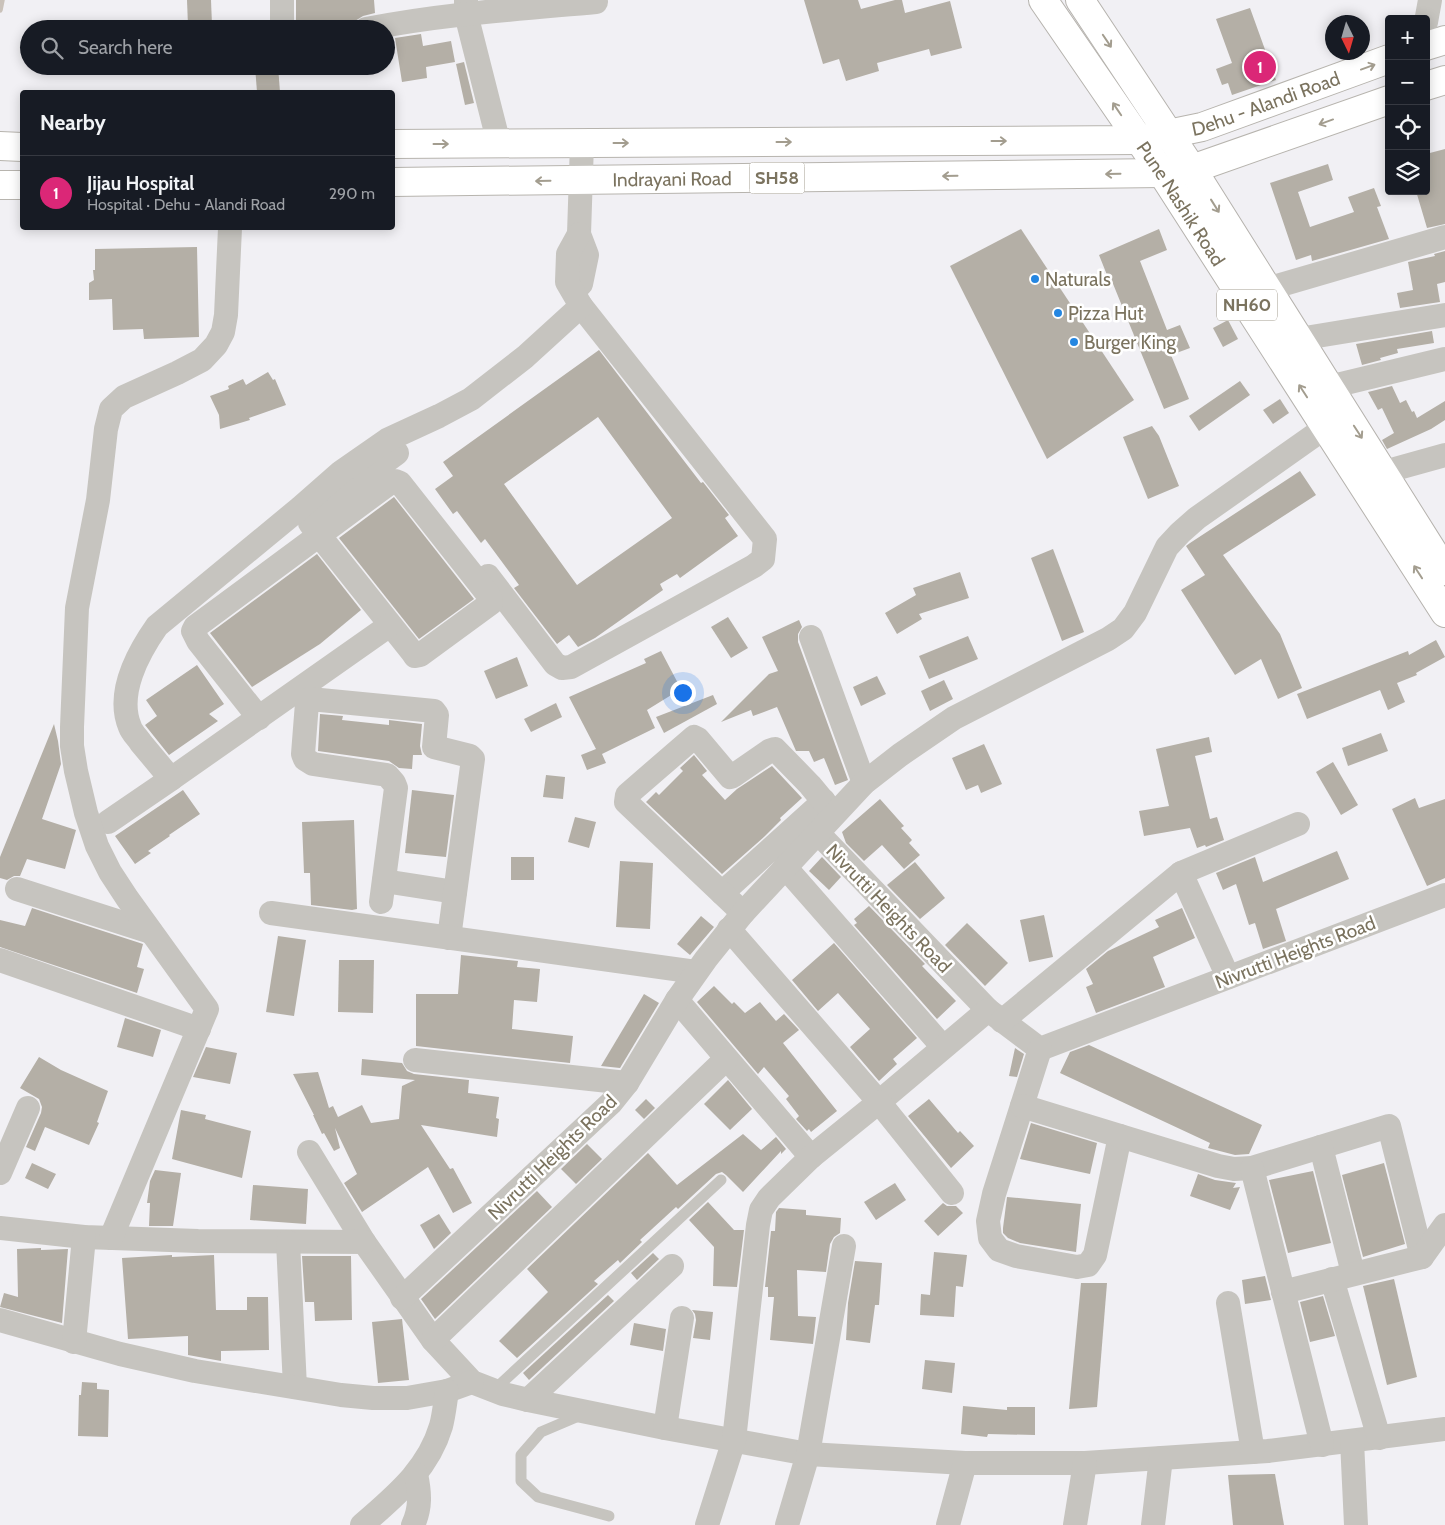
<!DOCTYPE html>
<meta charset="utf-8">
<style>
:root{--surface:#171b24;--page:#242831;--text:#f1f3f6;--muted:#9ea1a6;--line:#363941;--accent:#db2777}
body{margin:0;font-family:Cabin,sans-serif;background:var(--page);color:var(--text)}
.controls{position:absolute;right:15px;top:15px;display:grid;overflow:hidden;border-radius:5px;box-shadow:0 2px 12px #0003}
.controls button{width:45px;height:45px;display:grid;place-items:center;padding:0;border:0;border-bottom:1px solid var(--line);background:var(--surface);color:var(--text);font:25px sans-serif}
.compass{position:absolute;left:1325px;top:15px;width:45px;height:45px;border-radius:50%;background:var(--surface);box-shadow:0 2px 12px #0003;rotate:175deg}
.you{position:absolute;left:682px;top:692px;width:18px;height:18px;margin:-12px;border:4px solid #fff;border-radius:50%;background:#1a73e8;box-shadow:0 0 0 8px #1a73e833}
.badge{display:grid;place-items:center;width:32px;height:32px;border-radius:50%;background:var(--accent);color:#fff;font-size:16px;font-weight:700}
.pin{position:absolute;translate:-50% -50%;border:2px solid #fff;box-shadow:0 1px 5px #0006}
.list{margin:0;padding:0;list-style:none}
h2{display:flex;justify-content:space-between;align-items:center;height:65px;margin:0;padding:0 20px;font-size:21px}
h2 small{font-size:16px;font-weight:400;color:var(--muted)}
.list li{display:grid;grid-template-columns:32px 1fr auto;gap:15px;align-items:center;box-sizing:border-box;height:75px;padding:0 20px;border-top:1px solid var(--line)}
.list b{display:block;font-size:19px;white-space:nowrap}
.list p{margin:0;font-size:16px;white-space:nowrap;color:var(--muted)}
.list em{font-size:16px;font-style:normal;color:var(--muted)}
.icon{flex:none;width:28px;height:28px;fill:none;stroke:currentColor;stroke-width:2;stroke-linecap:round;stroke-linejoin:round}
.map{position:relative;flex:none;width:1445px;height:1525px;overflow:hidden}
.search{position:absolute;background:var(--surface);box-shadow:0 2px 12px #0003;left:20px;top:20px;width:375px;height:55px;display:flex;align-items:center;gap:12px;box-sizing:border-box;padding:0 18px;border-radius:28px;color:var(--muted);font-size:19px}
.panel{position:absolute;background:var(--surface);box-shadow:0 2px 12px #0003;left:20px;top:90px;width:375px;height:140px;border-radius:5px}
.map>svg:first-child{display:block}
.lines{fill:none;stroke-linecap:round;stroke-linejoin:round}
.stream{stroke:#cac2ba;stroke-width:5.5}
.building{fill:#b4afa6;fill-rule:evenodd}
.primary-casing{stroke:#b7b4ae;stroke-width:30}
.trunk-casing{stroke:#b6b3ae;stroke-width:30}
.service{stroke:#c6c4bf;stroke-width:11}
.minor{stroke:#c6c4bf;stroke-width:24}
.primary{stroke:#fff;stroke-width:28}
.trunk{stroke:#fff;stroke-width:28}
.oneway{stroke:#a39d8f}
.poi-dot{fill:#2486e1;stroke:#fff;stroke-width:2}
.labels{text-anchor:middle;stroke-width:5;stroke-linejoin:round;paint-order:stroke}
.shield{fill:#fff;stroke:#a39d8f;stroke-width:1}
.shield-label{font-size:18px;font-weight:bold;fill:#7b735f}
.street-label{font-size:19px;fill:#7b735f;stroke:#fff}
.poi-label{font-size:19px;fill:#7b735f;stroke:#fff;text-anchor:start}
</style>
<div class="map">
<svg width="1445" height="1525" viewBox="0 0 1445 1525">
<rect width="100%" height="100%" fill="#f1f0f4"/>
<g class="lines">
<polyline class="stream" points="0,10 2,0"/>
</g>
<g class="building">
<polygon points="187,0 211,0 212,25 188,26"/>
<polygon points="296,0 374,0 375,13 363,16 355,21 338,23 339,29 299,29 296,20"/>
<polygon points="804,0 858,0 861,9 895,0 902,0 905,13 950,1 962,48 931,56 929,49 877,63 879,71 846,81 839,59 823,64"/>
<polygon points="1250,8 1276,80 1232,95 1228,83 1222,85 1216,69 1232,63 1216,19"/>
<polygon points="421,34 423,46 451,41 455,62 426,67 427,78 402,82 395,38"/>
<polygon points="464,62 474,103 465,105 456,64"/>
<polygon points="255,66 278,66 280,92 257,92"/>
<polygon points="1445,149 1445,224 1427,228 1416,191 1426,191 1426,154"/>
<polygon points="1328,164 1333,180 1298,192 1310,227 1354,212 1348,197 1374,188 1381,206 1377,207 1389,239 1312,261 1311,255 1296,260 1270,183"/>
<polygon points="1021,229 1134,400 1047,459 950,266"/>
<polygon points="1159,229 1167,250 1140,261 1167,330 1180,325 1190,348 1171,355 1189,399 1164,409 1109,274 1107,275 1099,255"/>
<polygon points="197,247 199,337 144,339 143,329 113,330 112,299 89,300 89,283 94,280 93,270 95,270 95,249"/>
<polygon points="1445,251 1445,282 1437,284 1440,302 1400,308 1397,293 1413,290 1408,262 1435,256 1434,254"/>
<polygon points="1228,320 1238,339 1223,347 1213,328"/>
<polygon points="1432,331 1434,343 1397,349 1398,353 1380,358 1381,360 1362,365 1356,344"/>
<path d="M599,350l102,133 2,-1 26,33 -4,3 13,18 -58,42 -3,-4 -17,10 3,6 -68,48 -17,9 -9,-12 -12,9 -43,-56 5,-3 -34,-46 -4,4 -24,-32 -4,3 -18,-25 18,-13 -10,-14zM598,417l74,101 -95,67 -73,-101z"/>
<polygon points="268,372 273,380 275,379 286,405 249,418 250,420 220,429 219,415 210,396 229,389 228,386 243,379 246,385"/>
<polygon points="1240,381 1250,395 1199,431 1189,416"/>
<polygon points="1392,386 1400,403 1406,400 1412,412 1414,411 1417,418 1445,401 1445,420 1431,429 1387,449 1382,440 1394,433 1382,408 1378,410 1368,392"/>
<polygon points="1280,399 1289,413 1273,424 1263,410"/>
<polygon points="1152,426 1159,436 1179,486 1148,499 1123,437"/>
<polygon points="1300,471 1316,495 1223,555 1280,634 1302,688 1278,699 1261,659 1235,675 1181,590 1205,575 1186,546 1190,543"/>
<polygon points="394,497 474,599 419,639 339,538"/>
<polygon points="1053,549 1084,632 1062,641 1031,558"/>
<polygon points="317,554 361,610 320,644 252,687 210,633"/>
<polygon points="960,572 969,598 919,614 922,619 897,634 885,613 916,595 913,588"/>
<polygon points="728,617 748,648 731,658 711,627"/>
<polygon points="799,620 802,627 798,634 798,642 848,780 835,785 824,758 814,762 809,751 796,751 777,707 753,716 751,710 721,722 769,674 778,671 762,637"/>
<polygon points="968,636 978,659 929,679 919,656"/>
<polygon points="1436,640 1445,657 1416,673 1417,675 1397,683 1405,702 1388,710 1380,690 1307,719 1297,694 1408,651 1409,655"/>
<polygon points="661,651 681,689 647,710 655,728 602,754 606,763 587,770 581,755 596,749 569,697 646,663 644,659"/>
<polygon points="517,657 528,686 496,699 484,671"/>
<polygon points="197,665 224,704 209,714 218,721 169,755 145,725 157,716 146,700"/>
<polygon points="877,676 886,694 861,706 853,687"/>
<polygon points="944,680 953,699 930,711 921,691"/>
<polygon points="713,695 717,704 664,733 656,717"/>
<polygon points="556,703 562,717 531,732 524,719"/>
<polygon points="320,714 343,716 342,720 389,725 389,720 422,724 420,746 422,755 413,755 412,769 399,768 389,761 318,751"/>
<polygon points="54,724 58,741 61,764 42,819 76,830 65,869 27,859 20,876 14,876 7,880 0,878 0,857"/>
<polygon points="1381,733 1388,751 1348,766 1342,748"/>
<polygon points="1209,737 1212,752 1195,756 1210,819 1217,817 1224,840 1206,847 1205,845 1197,848 1190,828 1144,836 1139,811 1169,806 1156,749"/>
<polygon points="984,744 1002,784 981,793 978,785 966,790 952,758"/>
<polygon points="694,755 707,771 702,775 725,800 737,789 772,766 802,798 780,818 781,820 765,836 722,874 646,802 656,792 659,795 683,771 680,768"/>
<polygon points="1333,762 1358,805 1341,815 1316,772"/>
<polygon points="546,775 565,777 563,799 543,797"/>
<polygon points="183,790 200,814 169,835 170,836 148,851 151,853 135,864 115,836"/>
<polygon points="412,790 454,795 446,857 405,853"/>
<polygon points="1415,798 1419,808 1445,799 1445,878 1427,886 1392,809"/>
<polygon points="880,799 904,826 901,828 912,840 909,843 920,855 904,869 882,845 864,861 846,843 842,832"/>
<polygon points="575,817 596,822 589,848 568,842"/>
<polygon points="354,820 357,909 352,910 311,905 310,873 304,873 302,822"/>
<polygon points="1337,851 1349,879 1276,909 1286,941 1263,949 1255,923 1249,925 1236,884 1223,890 1216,873 1255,857 1263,882"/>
<rect x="511" y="857" width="23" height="23"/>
<polygon points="822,857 841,877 829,890 809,871"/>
<polygon points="620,861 653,863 650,929 616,927"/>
<polygon points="915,862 945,898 920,919 887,885"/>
<polygon points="869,906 925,964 922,966 956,1001 937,1019 854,925 857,923 854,919"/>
<polygon points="32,908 143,944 137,967 144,969 137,993 0,947 0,920 25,926"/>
<polygon points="1182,908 1195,938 1153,957 1165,987 1096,1013 1086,987 1093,984 1086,969 1108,951 1159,927 1155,920"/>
<polygon points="1044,915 1053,957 1029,962 1020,920"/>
<polygon points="701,916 714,927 690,955 677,944"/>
<polygon points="967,923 1008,963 985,986 945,945"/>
<polygon points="278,936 306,940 294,1016 266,1012"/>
<polygon points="834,943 917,1038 893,1059 897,1064 879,1081 850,1047 870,1029 838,993 818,1011 792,980"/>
<polygon points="461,955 518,961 517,967 540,969 537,1002 514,1000 512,1029 573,1036 570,1063 416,1046 416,994 458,994"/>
<polygon points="339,960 374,960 373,1013 338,1012"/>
<polygon points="714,986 732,1004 734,1002 745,1013 760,1002 776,1021 784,1014 799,1030 783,1043 837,1111 811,1132 809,1129 807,1131 796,1119 799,1116 786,1099 789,1096 764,1067 758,1074 697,1002"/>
<polygon points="644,994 659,1003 620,1068 601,1066"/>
<polygon points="125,1018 161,1030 153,1057 117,1047"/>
<polygon points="1089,1045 1262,1125 1249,1154 1235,1155 1208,1148 1210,1143 1060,1073 1070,1052"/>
<polygon points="206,1047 237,1053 230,1084 193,1077"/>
<polygon points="1015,1048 1024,1054 1017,1077 1009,1076"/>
<polygon points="39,1057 61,1070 108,1091 97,1122 99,1123 89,1145 45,1127 35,1151 26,1147 41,1113 42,1107 39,1099 20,1088"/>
<polygon points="362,1059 402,1063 407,1071 414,1074 469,1080 468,1093 499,1097 496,1118 499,1119 497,1137 421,1125 450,1169 453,1168 472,1203 453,1213 428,1167 362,1212 344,1183 357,1174 335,1128 340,1148 334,1151 324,1133 322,1134 313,1115 314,1115 293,1074 318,1072 329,1108 333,1106 338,1117 362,1105 371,1123 399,1119 402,1086 415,1080 361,1075"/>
<polygon points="728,1080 752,1109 730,1130 704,1104"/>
<polygon points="646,1099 655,1108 644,1119 635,1110"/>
<polygon points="929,1099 958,1133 960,1131 974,1146 951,1168 908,1116"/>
<polygon points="181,1110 206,1115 205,1119 251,1131 242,1178 172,1159"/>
<polygon points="1031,1123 1097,1143 1090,1174 1020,1159"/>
<polygon points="743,1134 761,1150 776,1137 786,1149 781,1154 781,1151 743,1192 726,1175 722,1172 716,1174 678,1209 676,1207 640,1240 642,1242 620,1263 618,1260 594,1281 598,1284 517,1358 499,1341 548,1292 527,1269 648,1153 677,1185"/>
<polygon points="587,1144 602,1159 576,1184 561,1169"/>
<polygon points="32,1163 56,1174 48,1189 25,1178"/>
<polygon points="1384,1163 1405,1244 1363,1257 1342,1175"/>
<polygon points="155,1170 181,1173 173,1226 149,1226 150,1203 147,1203 150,1181"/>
<polygon points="1313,1171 1331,1243 1288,1253 1269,1180"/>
<polygon points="1198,1174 1215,1180 1236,1183 1233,1188 1240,1187 1230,1210 1190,1196"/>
<polygon points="895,1183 906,1200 876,1220 864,1202"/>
<polygon points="253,1185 308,1189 306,1224 250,1220"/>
<polygon points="537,1191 552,1207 435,1319 421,1299"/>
<polygon points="1007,1197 1081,1204 1076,1252 1020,1243 1008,1238 1003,1233 1003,1228"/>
<polygon points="708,1202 734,1230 744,1230 737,1287 713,1286 714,1247 689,1220"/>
<polygon points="943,1203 947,1206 956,1206 963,1213 938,1236 924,1221"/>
<polygon points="779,1208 806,1210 806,1215 841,1218 840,1233 834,1237 830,1244 826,1272 797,1270 798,1316 816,1317 813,1344 770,1340 774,1297 768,1297 768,1287 765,1287 771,1231 775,1231 776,1212"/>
<polygon points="439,1214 451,1233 434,1249 420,1225"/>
<polygon points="41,1248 41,1250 68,1249 62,1323 0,1307 4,1293 18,1297 17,1249"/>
<polygon points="934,1252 967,1255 963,1287 956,1286 954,1317 920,1315 921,1294 930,1295"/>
<polygon points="653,1253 659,1259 637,1280 631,1273"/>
<polygon points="172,1255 172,1257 214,1255 216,1310 247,1310 247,1297 268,1297 269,1350 221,1351 221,1361 188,1355 188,1336 128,1339 122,1258"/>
<polygon points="302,1256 351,1256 352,1320 315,1321 314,1302 305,1302"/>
<polygon points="855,1261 882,1263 879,1305 875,1305 870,1343 846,1340 848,1303"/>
<polygon points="1265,1276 1271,1300 1245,1304 1242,1280"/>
<polygon points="1394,1279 1417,1377 1387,1385 1363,1286"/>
<polygon points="1081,1283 1107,1283 1097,1407 1069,1409"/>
<polygon points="608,1295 614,1301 529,1380 523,1373"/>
<polygon points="1323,1296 1335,1336 1310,1342 1300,1302"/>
<polygon points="692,1310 713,1312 710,1340 693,1338 696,1320 695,1314"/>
<polygon points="402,1319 409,1380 378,1383 372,1322"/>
<polygon points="634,1323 666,1329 663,1351 630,1345"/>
<polygon points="925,1360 955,1363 952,1393 922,1389"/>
<polygon points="82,1382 97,1383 97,1389 109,1390 108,1437 78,1436 79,1395 81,1395"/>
<polygon points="963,1406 1007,1410 1007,1407 1035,1407 1035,1435 988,1434 987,1437 961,1434"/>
<polygon points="1275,1474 1284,1525 1233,1525 1228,1475"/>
</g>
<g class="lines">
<g class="primary-casing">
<g id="primary">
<polyline points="1426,46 1445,40"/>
<polyline points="1426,86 1445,80"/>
<path id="s1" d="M392,144l747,-4 63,-13 187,-68"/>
<polyline points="0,146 22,147"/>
<path id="s2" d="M392,182l770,-9 30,-4 197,-69"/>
<polyline points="0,185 22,185"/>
</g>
</g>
<g class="trunk-casing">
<g id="trunk">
<path id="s3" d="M1043,0l119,173 283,440"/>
<polyline points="1080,0 1192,169 1445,571"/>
</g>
</g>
<g class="service">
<polyline points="494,1390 721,1180"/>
<polyline points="581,1415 541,1432 521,1455 521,1481 538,1497 609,1516"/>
</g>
<g class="minor">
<polyline points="282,0 282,24 285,29"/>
<polyline points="466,0 466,14 499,144"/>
<polyline points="1426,22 1430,0"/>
<path d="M366,29c76,-15 153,-20 230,-27"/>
<polyline points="1267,289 1445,237"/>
<polyline points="573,291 581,284 587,255 579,234 582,143"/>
<polyline points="1299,339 1445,315"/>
<polyline points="1329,387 1445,359"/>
<polyline points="1384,472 1445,455"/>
<polyline points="488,576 555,664 562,668 571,667 754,566 763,559 765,539 581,306"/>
<polyline points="811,637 864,783"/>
<polyline points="259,718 198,641 193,631 195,627 391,482 395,481 400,483 490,597 491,603 420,655 415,656 413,653 319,535 310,523 312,516 397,453"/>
<polyline points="171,779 390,625"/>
<path d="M108,822l63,-43c-10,-12 -20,-24 -30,-36 -3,-5 -9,-10 -11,-16 -14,-33 8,-74 27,-101l143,-118 41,-36 46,-32 52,-24 32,-17 54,-42 56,-51 -14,-24 1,-28 11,-20"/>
<polyline points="817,832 988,1010 1040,1049 1445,895"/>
<polyline points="785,867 943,1047"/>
<polyline points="1181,873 1298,824"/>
<polyline points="384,881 455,892"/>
<polyline points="17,889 151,932"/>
<polyline points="722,893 824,801"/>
<polyline points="381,902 396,788 394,783 387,775 313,764 305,759 303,754 307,703 310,699 434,711 437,715 434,747 470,756 473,759 449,938"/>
<polyline points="271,913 696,972"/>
<polyline points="743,913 626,802 627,795 694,737 698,739 730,777 733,776 769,751 775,749 810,785 834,814"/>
<polyline points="729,929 879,1102 988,1010"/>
<polyline points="0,960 199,1029"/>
<polyline points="677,1000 811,1157"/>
<polyline points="1002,1021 1181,873 1228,977"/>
<polyline points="1040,1049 994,1194 988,1221 990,1238 999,1250 1016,1256 1077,1267 1088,1265 1095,1255 1120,1136"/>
<polyline points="415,1060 627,1083"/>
<polyline points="1022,1106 1218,1166 1234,1169 1252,1168 1389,1126 1422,1257"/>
<polyline points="1321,1147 1353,1273"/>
<polyline points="309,1152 364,1242 433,1340 472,1382 503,1394 528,1400 665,1428 808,1454 965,1463 1085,1463 1268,1451 1445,1429"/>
<polyline points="1252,1168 1322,1445"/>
<polyline points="0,1173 28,1108"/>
<polyline points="0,1228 84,1237 198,1241 364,1242"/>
<polyline points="111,1238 207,1009 127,898 110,872 97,846 86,813 76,771 72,746 72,727 77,608 98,500 106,429 111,409 124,397 177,373 202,360 216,345 223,332 226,315 230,228"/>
<polyline points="288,1242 295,1387"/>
<polyline points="1332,1279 1379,1438"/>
<polyline points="1283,1292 1422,1257 1445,1225"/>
<polyline points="402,1298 611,1103 627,1083 677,1000 706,959 743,913 864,783 900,755 954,718 1108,639 1123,629 1135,613 1167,547 1180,533 1197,518 1326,427"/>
<polyline points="1228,1303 1253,1452"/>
<polyline points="0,1320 120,1354 195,1371 341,1395 373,1398 407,1398 447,1391 472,1382"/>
<polyline points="433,1340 726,1059"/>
<polyline points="74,1342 84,1237"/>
<polyline points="528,1400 672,1266"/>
<polyline points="665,1428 682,1318"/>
<polyline points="1352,1441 1356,1525"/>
<path d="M362,1525c33,-29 66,-55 79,-99 3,-11 4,-23 6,-35"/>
<path d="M413,1525c8,-17 7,-32 3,-51"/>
<polyline points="707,1525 734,1440 758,1225 761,1210 769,1198 811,1157 879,1102 952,1193"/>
<polyline points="787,1525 808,1454 844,1246"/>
<polyline points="948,1525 965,1463"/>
<polyline points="1075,1525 1085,1463"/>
<polyline points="1153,1525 1161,1458"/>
</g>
<use href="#primary" class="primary"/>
<use href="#trunk" class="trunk"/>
</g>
<defs><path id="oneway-shaft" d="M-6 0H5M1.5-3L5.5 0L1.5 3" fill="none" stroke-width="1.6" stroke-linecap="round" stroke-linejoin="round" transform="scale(1.25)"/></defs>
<g class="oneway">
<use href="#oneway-shaft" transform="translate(1107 41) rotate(56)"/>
<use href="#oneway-shaft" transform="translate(1368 67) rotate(-20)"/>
<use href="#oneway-shaft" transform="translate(1117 109) rotate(-124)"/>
<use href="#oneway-shaft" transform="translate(1326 122) rotate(160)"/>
<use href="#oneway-shaft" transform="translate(999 141)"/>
<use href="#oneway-shaft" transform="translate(784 142)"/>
<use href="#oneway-shaft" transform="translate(621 143)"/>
<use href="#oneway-shaft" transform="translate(441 144)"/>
<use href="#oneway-shaft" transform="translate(1113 174) rotate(179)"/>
<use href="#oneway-shaft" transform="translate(950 176) rotate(179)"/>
<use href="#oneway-shaft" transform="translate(543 181) rotate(179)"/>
<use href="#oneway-shaft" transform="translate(1215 206) rotate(58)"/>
<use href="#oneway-shaft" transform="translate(1303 391) rotate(-123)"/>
<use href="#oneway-shaft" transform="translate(1358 432) rotate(57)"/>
<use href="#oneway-shaft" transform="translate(1418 572) rotate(-123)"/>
</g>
<g class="poi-dot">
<circle cx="1035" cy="279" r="5"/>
<circle cx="1058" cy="313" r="5"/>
<circle cx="1074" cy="342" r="5"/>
</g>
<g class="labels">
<g class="shield">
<rect x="749.5" y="162.5" width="55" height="31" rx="4"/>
<rect x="1217" y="289.5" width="60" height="31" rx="4"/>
</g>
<g class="shield-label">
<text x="777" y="184">SH58</text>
<text x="1247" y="311">NH60</text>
</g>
<g class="street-label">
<text dy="7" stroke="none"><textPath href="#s1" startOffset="879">Dehu - Alandi Road</textPath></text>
<text dy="7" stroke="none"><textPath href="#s2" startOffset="280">Indrayani Road</textPath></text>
<text dy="7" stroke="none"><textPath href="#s3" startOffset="246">Pune Nashik Road</textPath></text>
<text transform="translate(889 908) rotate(46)" y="7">Nivrutti Heights Road</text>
<text transform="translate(1295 952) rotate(-21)" y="7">Nivrutti Heights Road</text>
<text transform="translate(552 1157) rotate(-44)" y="7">Nivrutti Heights Road</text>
</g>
<g class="poi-label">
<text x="1045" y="286">Naturals</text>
<text x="1068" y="320">Pizza Hut</text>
<text x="1084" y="349">Burger King</text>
</g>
</g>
</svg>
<div class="controls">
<button>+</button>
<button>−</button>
<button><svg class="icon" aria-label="locate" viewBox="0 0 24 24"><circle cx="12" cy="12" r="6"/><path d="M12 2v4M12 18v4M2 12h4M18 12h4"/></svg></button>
<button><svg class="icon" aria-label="layers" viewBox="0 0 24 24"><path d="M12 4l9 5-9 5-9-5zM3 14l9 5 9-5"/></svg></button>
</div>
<svg class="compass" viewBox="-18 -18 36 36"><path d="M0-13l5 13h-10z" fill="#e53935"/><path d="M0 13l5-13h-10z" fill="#9ea1a6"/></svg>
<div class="you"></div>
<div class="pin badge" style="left:1260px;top:67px">1</div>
<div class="search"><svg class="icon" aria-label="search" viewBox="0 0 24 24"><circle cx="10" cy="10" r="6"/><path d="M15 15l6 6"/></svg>Search here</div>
<section class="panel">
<h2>Nearby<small></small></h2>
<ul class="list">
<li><span class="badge">1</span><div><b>Jijau Hospital</b><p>Hospital · Dehu - Alandi Road</p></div><em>290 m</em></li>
</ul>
</section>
</div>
